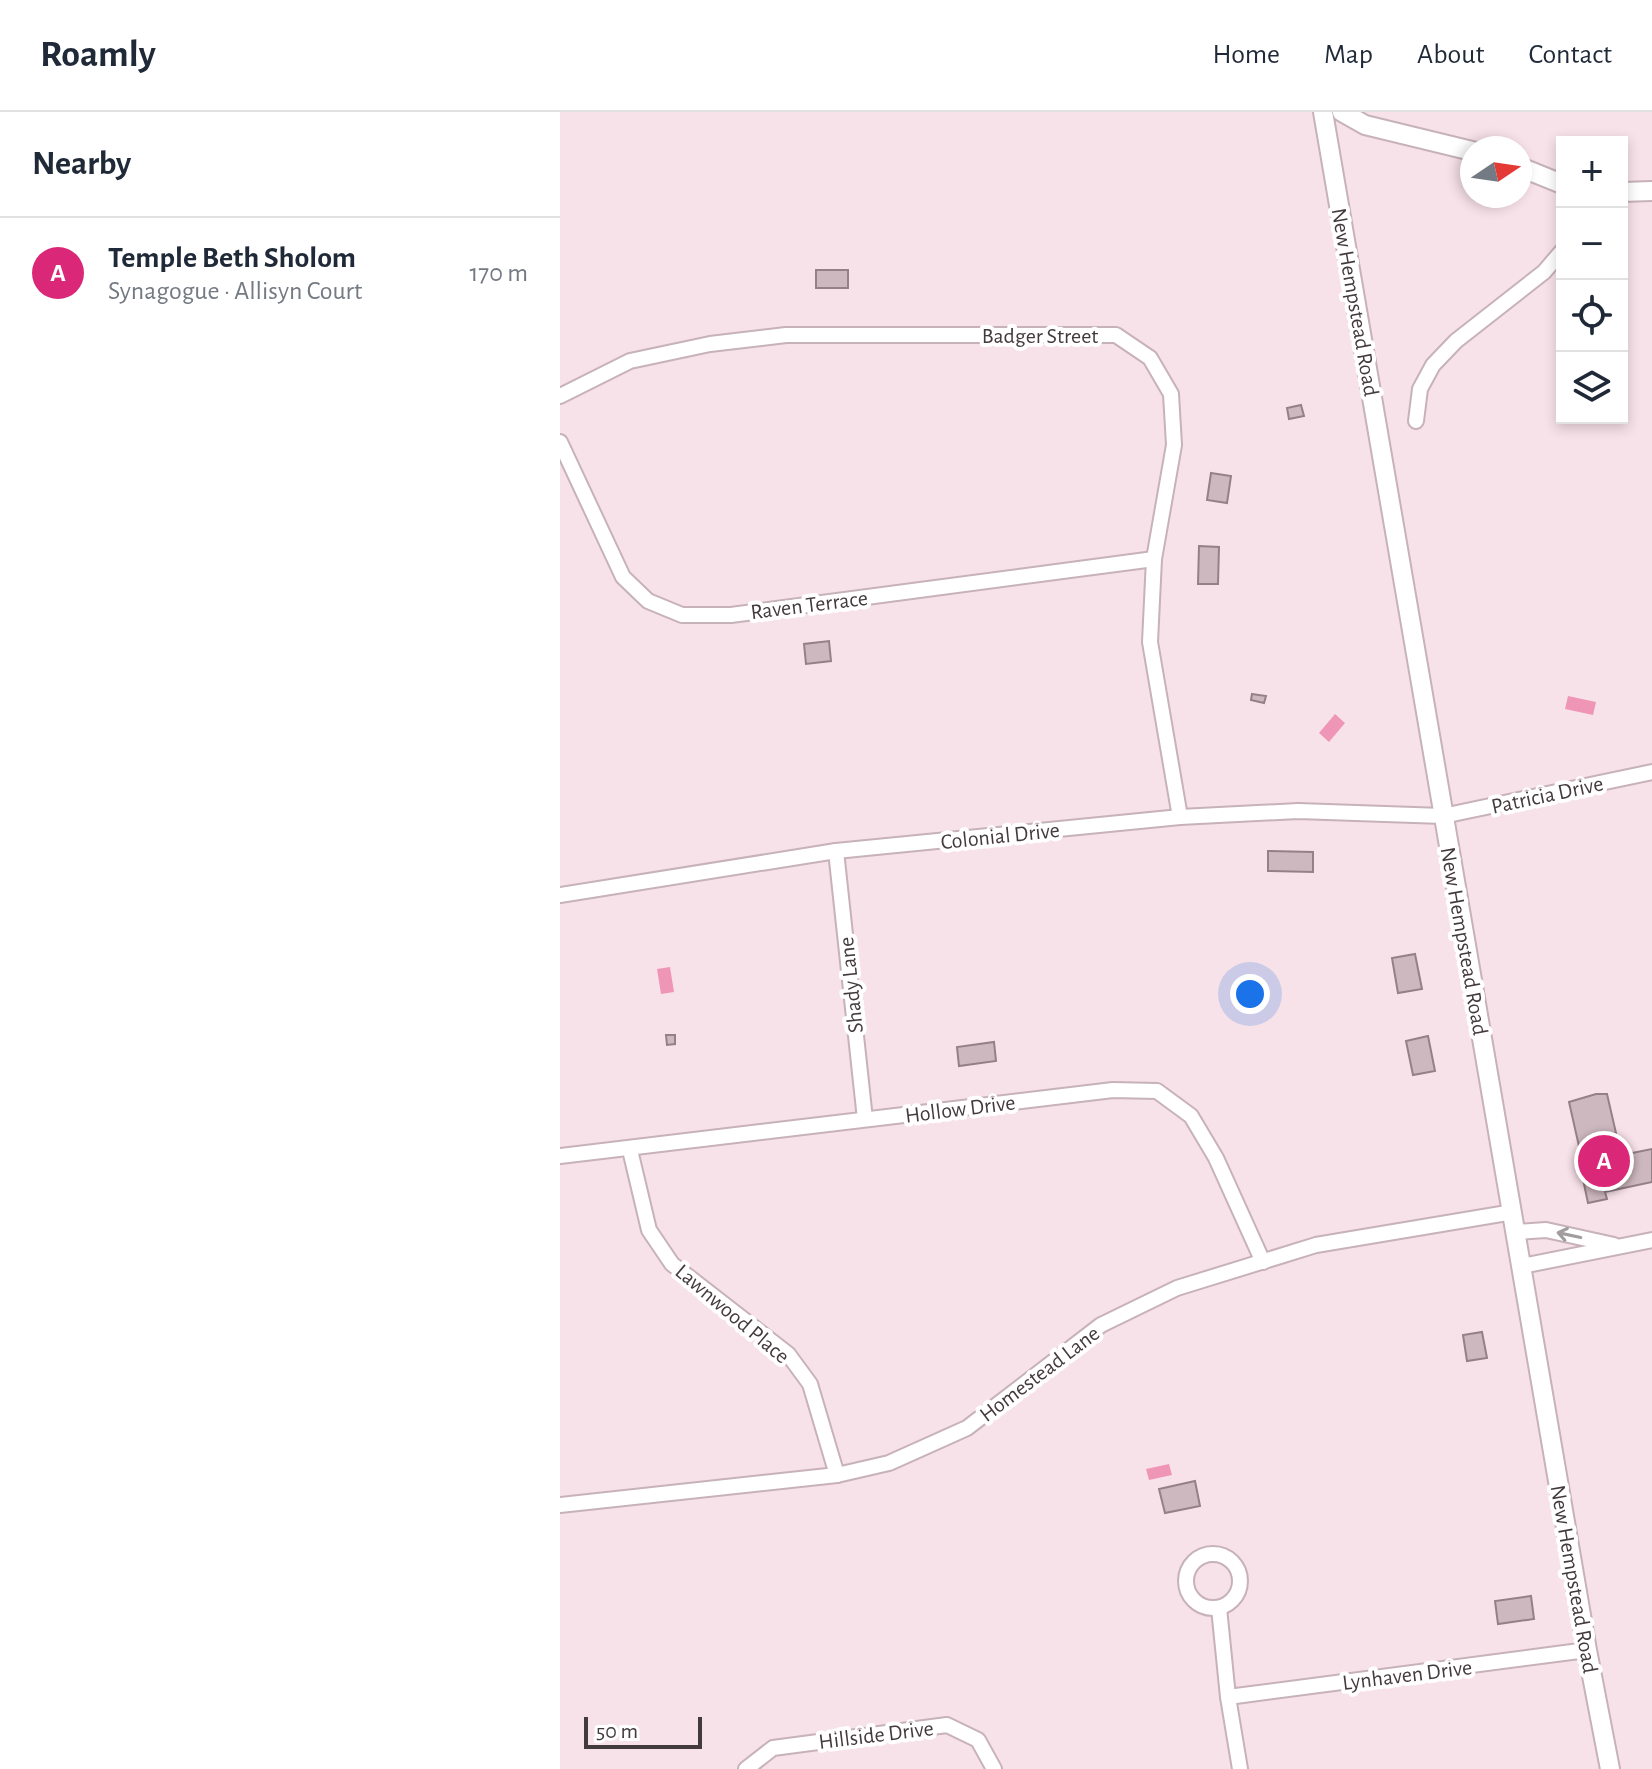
<!DOCTYPE html>
<meta charset="utf-8">
<style>
:root{--surface:#fff;--page:#f6f6f7;--text:#1f2937;--muted:#747a83;--line:#e0e1e3;--accent:#db2777}
body{margin:0;font-family:"Alegreya Sans",sans-serif;background:var(--page);color:var(--text)}
.controls{position:absolute;right:24px;top:24px;display:grid;overflow:hidden;border-radius:0px;box-shadow:0 4px 12px #0003}
.controls button{width:72px;height:72px;display:grid;place-items:center;padding:0;border:0;border-bottom:2px solid var(--line);background:var(--surface);color:var(--text);font:40px sans-serif}
.compass{position:absolute;left:900px;top:24px;width:72px;height:72px;border-radius:50%;background:var(--surface);box-shadow:0 4px 12px #0003;rotate:77deg}
.scale{position:absolute;left:24px;bottom:20px;width:118px;box-sizing:border-box;padding-left:8px;border:4px solid #433a3d;border-top:0;font-size:22px;line-height:28px;white-space:nowrap;color:#433a3d;-webkit-text-stroke:6px #fff;paint-order:stroke}
.you{position:absolute;left:690px;top:882px;width:28px;height:28px;margin:-20px;border:6px solid #fff;border-radius:50%;background:#1a73e8;box-shadow:0 0 0 12px #1a73e833}
.badge{display:grid;place-items:center;width:52px;height:52px;border-radius:50%;background:var(--accent);color:#fff;font-size:26px;font-weight:700}
.pin{position:absolute;translate:-50% -50%;border:4px solid #fff;box-shadow:0 2px 8px #0006}
.list{margin:0;padding:0;list-style:none}
h2{display:flex;justify-content:space-between;align-items:center;height:104px;margin:0;padding:0 32px;font-size:34px}
h2 small{font-size:26px;font-weight:400;color:var(--muted)}
.list li{display:grid;grid-template-columns:52px 1fr auto;gap:24px;align-items:center;box-sizing:border-box;height:112px;padding:0 32px;border-top:2px solid var(--line)}
.list b{display:block;font-size:30px;white-space:nowrap}
.list p{margin:0;font-size:26px;white-space:nowrap;color:var(--muted)}
.list em{font-size:26px;font-style:normal;color:var(--muted)}
.icon{flex:none;width:44px;height:44px;fill:none;stroke:currentColor;stroke-width:2;stroke-linecap:round;stroke-linejoin:round}
.map{position:relative;flex:none;width:1092px;height:1657px;overflow:hidden}
header{display:flex;align-items:center;gap:48px;box-sizing:border-box;height:112px;padding:0 40px;background:var(--surface);border-bottom:2px solid var(--line)}
header strong{font-size:38px}
nav{display:flex;gap:44px;margin-inline-start:auto;font-size:28px}
main{display:flex}
aside{flex:1;background:var(--surface)}
.map>svg:first-child{display:block}
.water{fill:#ef96b7}
.building{fill:#ceb8bf;stroke:#948087;stroke-width:2}
.lines{fill:none;stroke-linecap:round;stroke-linejoin:round}
.minor-casing{stroke:#c7b2b9;stroke-width:18}
.tertiary-casing{stroke:#c7b2b9;stroke-width:22}
.minor{stroke:#fff;stroke-width:14}
.tertiary{stroke:#fff;stroke-width:18}
.oneway{stroke:#a19c9e}
.labels{text-anchor:middle;stroke-width:8;stroke-linejoin:round;paint-order:stroke}
.street-label{font-size:22px;fill:#433a3d;stroke:#fff}
</style>
<header>
<strong>Roamly</strong>
<nav><a>Home</a><a>Map</a><a>About</a><a>Contact</a></nav>
</header>
<main>
<aside>
<h2>Nearby<small></small></h2>
<ul class="list">
<li><span class="badge">A</span><div><b>Temple Beth Sholom</b><p>Synagogue · Allisyn Court</p></div><em>170 m</em></li>
</ul>
</aside>
<div class="map">
<svg width="1092" height="1657" viewBox="0 0 1092 1657">
<rect width="100%" height="100%" fill="#f8e2e9"/>
<g class="water">
<polygon points="1008,584 1036,590 1033,603 1005,597"/>
<polygon points="775,602 785,611 769,630 759,621"/>
<polygon points="110,855 114,880 101,882 97,857"/>
<polygon points="609,1352 612,1363 589,1368 586,1357"/>
</g>
<g class="building">
<rect x="256" y="158" width="32" height="18"/>
<polygon points="741,293 744,304 729,307 727,296"/>
<polygon points="651,361 671,364 667,391 647,388"/>
<polygon points="639,434 659,435 658,472 638,472"/>
<polygon points="269,529 271,549 246,552 244,532"/>
<polygon points="692,582 706,584 704,591 691,588"/>
<polygon points="708,739 753,740 753,760 708,759"/>
<polygon points="855,842 862,877 838,881 832,846"/>
<polygon points="106,923 115,923 115,932 107,933"/>
<polygon points="868,924 875,959 853,963 846,929"/>
<polygon points="434,930 436,949 399,954 397,935"/>
<polygon points="1036,982 1047,982 1056,1021 1053,1022 1057,1044 1092,1037 1092,1070 1045,1080 1047,1087 1028,1091 1020,1053 1023,1052 1009,990"/>
<polygon points="922,1220 927,1246 907,1249 903,1223"/>
<polygon points="635,1369 640,1394 605,1401 599,1377"/>
<polygon points="971,1484 974,1507 938,1512 935,1489"/>
</g>
<g class="lines">
<g class="minor-casing">
<g id="minor">
<polyline points="0,284 70,249 150,232 226,223 556,223 590,246 611,282 614,333 594,447 590,530 620,705"/>
<polyline points="856,309 860,277 873,253 896,229 984,160 1002,139"/>
<polyline points="0,330 63,465 88,489 122,503 171,503 594,447"/>
<polyline points="276,739 305,1007"/>
<polyline points="0,783 276,739 620,705 738,699 883,704 1092,660"/>
<polyline points="70,1038 89,1118 112,1152 228,1242 250,1272 277,1363"/>
<polyline points="0,1044 553,978 597,979 631,1004 656,1046 703,1150"/>
<polyline points="955,1120 986,1118 1054,1133"/>
<polyline points="962,1154 1092,1128"/>
<polyline points="0,1393 277,1363 329,1351 407,1316 541,1213 617,1176 756,1133 953,1100"/>
<circle cx="653" cy="1469" r="27"/>
<polyline points="659,1496 668,1585 680,1657"/>
<polyline points="668,1585 1027,1538"/>
<polyline points="186,1657 213,1636 387,1613 418,1628 434,1657"/>
</g>
</g>
<g class="tertiary-casing">
<g id="tertiary">
<polyline points="763,0 1027,1538 1050,1657"/>
<polyline points="782,0 805,13 912,39"/>
<polyline points="960,55 1002,72"/>
<polyline points="1062,80 1092,79"/>
</g>
</g>
<use href="#minor" class="minor"/>
<use href="#tertiary" class="tertiary"/>
</g>
<defs><path id="oneway-shaft" d="M-6 0H5M1.5-3L5.5 0L1.5 3" fill="none" stroke-width="1.6" stroke-linecap="round" stroke-linejoin="round" transform="scale(2)"/></defs>
<use class="oneway" href="#oneway-shaft" transform="translate(1009 1123) rotate(-168)"/>
<g class="labels">
<g class="street-label">
<text transform="translate(796 190) rotate(80)" y="8">New Hempstead Road</text>
<text x="480" y="231">Badger Street</text>
<text transform="translate(249 492) rotate(-7)" y="8">Raven Terrace</text>
<text transform="translate(987 682) rotate(-12)" y="8">Patricia Drive</text>
<text transform="translate(440 723) rotate(-6)" y="8">Colonial Drive</text>
<text transform="translate(905 829) rotate(80)" y="8">New Hempstead Road</text>
<text transform="translate(290 873) rotate(-96)" y="8">Shady Lane</text>
<text transform="translate(400 996) rotate(-7)" y="8">Hollow Drive</text>
<text transform="translate(173 1201) rotate(40)" y="8">Lawnwood Place</text>
<text transform="translate(479 1261) rotate(-37)" y="8">Homestead Lane</text>
<text transform="translate(1015 1467) rotate(80)" y="8">New Hempstead Road</text>
<text transform="translate(847 1562) rotate(-7)" y="8">Lynhaven Drive</text>
<text transform="translate(316 1622) rotate(-7)" y="8">Hillside Drive</text>
</g>
</g>
</svg>
<div class="controls">
<button>+</button>
<button>−</button>
<button><svg class="icon" aria-label="locate" viewBox="0 0 24 24"><circle cx="12" cy="12" r="6"/><path d="M12 2v4M12 18v4M2 12h4M18 12h4"/></svg></button>
<button><svg class="icon" aria-label="layers" viewBox="0 0 24 24"><path d="M12 4l9 5-9 5-9-5zM3 14l9 5 9-5"/></svg></button>
</div>
<svg class="compass" viewBox="-18 -18 36 36"><path d="M0-13l5 13h-10z" fill="#e53935"/><path d="M0 13l5-13h-10z" fill="#747a83"/></svg>
<div class="scale">50 m</div>
<div class="you"></div>
<div class="pin badge" style="left:1044px;top:1049px">A</div>
</div>
</main>
